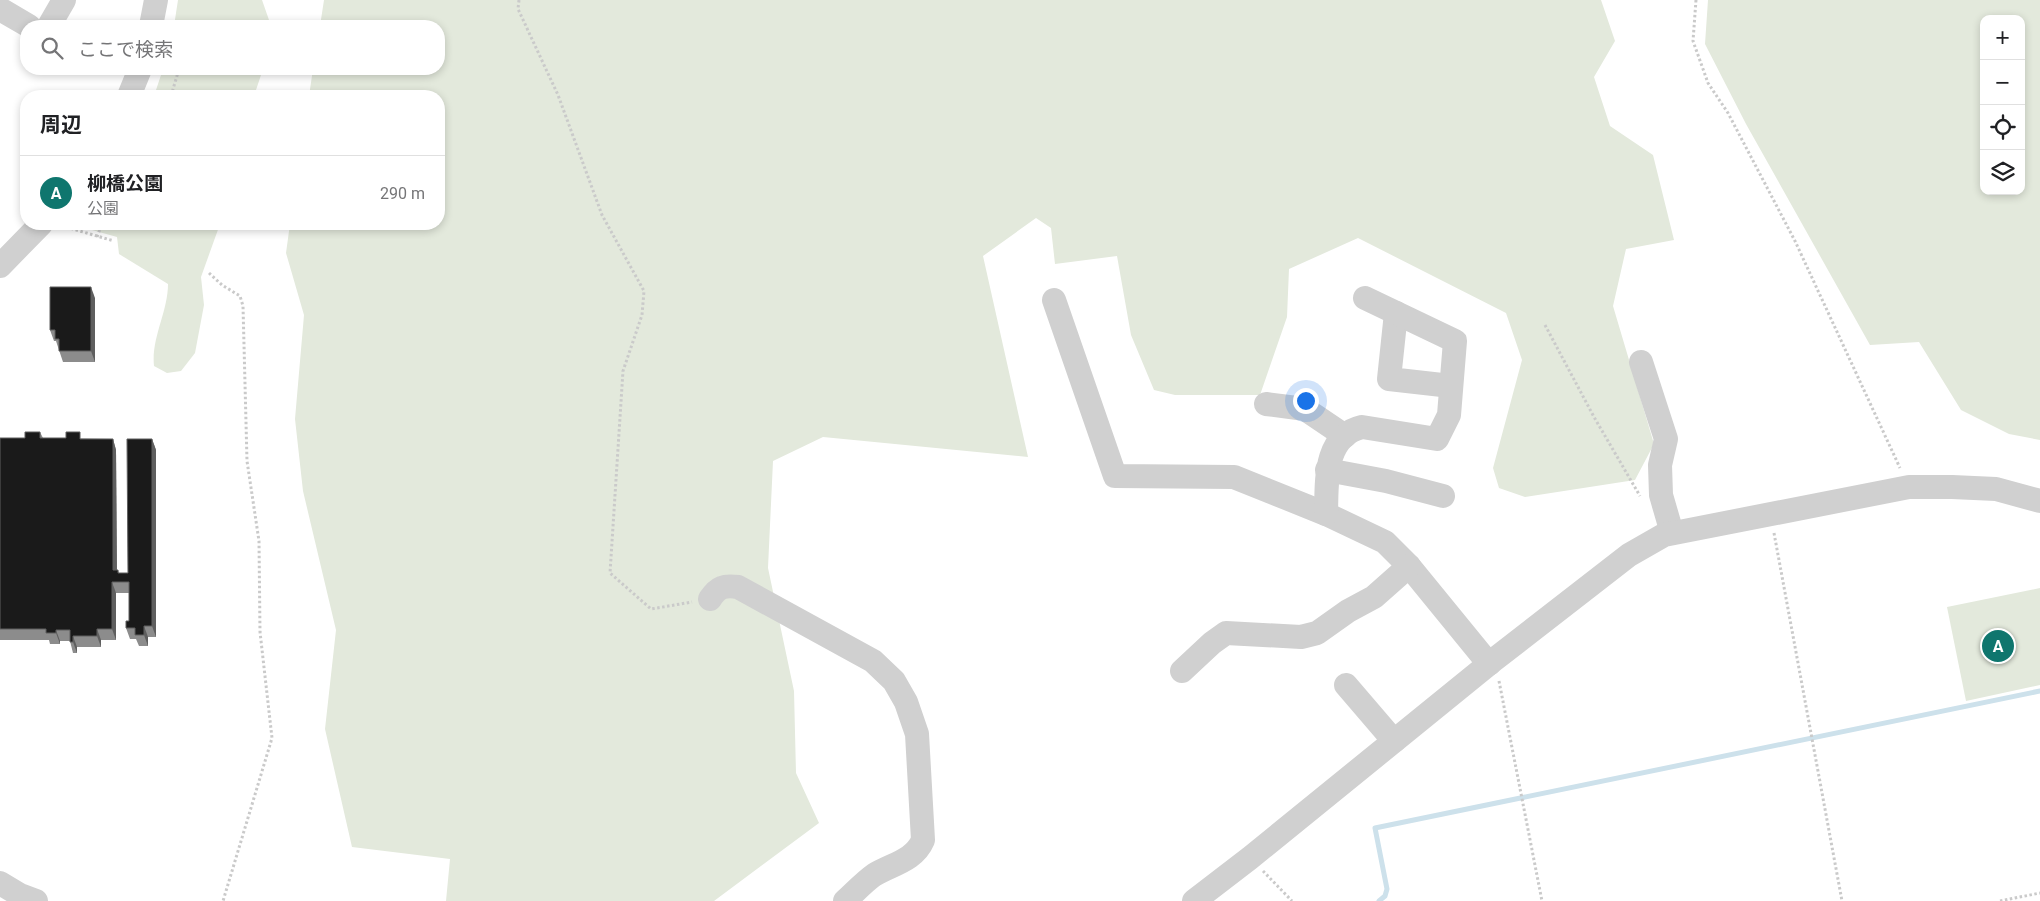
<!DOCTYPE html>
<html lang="ja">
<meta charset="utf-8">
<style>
:root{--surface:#fff;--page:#f6f6f6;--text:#202124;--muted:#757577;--line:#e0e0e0;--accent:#0f766e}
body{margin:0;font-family:Roboto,"Noto Sans JP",sans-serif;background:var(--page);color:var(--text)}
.controls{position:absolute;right:15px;top:15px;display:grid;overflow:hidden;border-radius:10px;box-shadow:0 2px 8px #0003}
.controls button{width:45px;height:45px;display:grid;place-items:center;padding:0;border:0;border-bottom:1px solid var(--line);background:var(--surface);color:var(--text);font:25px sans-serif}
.you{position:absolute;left:1305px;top:400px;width:18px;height:18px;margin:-12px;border:4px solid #fff;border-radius:50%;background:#1a73e8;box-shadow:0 0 0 8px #1a73e833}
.badge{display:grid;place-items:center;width:32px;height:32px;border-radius:50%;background:var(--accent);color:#fff;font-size:16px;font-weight:700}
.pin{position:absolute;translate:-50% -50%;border:2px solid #fff;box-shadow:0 1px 5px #0006}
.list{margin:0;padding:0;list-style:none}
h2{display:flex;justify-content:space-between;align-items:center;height:65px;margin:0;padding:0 20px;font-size:21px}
h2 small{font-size:16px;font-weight:400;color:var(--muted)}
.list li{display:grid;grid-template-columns:32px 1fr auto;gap:15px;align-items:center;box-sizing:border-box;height:75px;padding:0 20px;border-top:1px solid var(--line)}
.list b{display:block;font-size:19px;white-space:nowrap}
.list p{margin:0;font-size:16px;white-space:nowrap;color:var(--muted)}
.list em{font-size:16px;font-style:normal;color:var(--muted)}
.icon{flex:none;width:28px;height:28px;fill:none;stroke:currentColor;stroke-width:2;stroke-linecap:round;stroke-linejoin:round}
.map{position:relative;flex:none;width:2040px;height:901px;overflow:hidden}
.search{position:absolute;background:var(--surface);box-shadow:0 2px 8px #0003;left:20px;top:20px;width:425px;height:55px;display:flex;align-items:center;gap:12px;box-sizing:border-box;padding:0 18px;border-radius:20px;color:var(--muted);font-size:19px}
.panel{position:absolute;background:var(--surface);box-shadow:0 2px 8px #0003;left:20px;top:90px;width:425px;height:140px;border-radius:20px}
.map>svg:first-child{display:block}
.green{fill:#e3e9dc;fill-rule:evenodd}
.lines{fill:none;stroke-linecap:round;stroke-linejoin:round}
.stream{stroke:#cde1eb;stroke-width:5}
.path{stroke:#cacaca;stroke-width:3;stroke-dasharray:2.5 2.5;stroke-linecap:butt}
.minor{stroke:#d0d0d0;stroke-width:24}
.wall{fill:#8c8c8c}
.shaded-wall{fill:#5f5f5f}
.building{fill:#1a1a1a;stroke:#5f5f5f}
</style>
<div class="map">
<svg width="2040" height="901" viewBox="0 0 2040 901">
<rect width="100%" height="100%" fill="#fff"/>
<g class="green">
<polygon points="178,0 262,0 269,20 269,26 174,26"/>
<polygon points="324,0 1601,0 1615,41 1594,77 1610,126 1653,155 1674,240 1626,249 1613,306 1654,444 1635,480 1525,497 1499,488 1493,468 1522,360 1506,313 1358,238 1289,269 1287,317 1260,395 1175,395 1154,390 1131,335 1117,256 1055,264 1051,228 1036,218 983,256 1028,457 823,437 773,461 768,568 794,691 796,773 819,823 714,901 446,901 450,859 352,847 325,729 336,630 303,491 295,419 304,315 286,253 290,224 439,224 439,96 309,96 313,69 439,69 439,26 320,26"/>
<path d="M1708,0h332v440l-31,-6 -48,-24 -42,-68 -49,3 -124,-221 -41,-80zM1984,19h37v172h-37z"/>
<polygon points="163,69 263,69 254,96 154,96"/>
<path d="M75,224h145l-19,53 3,28 -9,48 -14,18 -14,2 -13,-7c-3,-28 14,-54 14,-82l-49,-30 -2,-17 -43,-12z"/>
<polygon points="2040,588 2040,685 1966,701 1947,607"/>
</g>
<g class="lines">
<polyline class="stream" points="1379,901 1385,896 1387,889 1375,828 2040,691"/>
<g class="path">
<polyline points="519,0 518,9 558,95 602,215 644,291 642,315 623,371 610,573 651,609 692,602"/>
<polyline points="1696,0 1693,41 1708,83 1728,113 1795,241 1900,468"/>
<polyline points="171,96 179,69"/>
<polyline points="66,227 114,241"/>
<polyline points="97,237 102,224"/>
<polyline points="209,273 222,285 240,296 243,306 247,461 259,541 260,632 272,738 223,901"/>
<polyline points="1545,325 1594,417 1640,496"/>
<polyline points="1774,533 1842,901"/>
<polyline points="1499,681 1542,901"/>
<polyline points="1263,871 1292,901"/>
<polyline points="2000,901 2040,893"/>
</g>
<g class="minor">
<polyline points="0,9 29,26"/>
<polyline points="49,26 64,0"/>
<polyline points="151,26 156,0"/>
<polyline points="129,96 140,69"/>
<polyline points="0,266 41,224"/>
<polyline points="1054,300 1115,476 1234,477 1326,514 1385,542 1409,566 1489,664"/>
<polyline points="1396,313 1389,379 1451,386"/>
<polyline points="1641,362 1666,439 1660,465 1661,495 1672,533"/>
<polyline points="1266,404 1305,409 1345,436"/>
<polyline points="1327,470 1386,481 1443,496"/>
<path d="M1326,514c1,-31 -3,-78 36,-87l75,12 12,-24 6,-74 -90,-43"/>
<path d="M710,599c8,-12 14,-14 28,-12l135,74 21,20 12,21 11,32 6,106c-9,21 -31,24 -49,35 -10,7 -20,18 -29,26"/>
<polyline points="1182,671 1212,643 1226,633 1301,637 1317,633 1348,611 1374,597 1409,566"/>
<polyline points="1346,685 1394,741"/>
<polyline points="0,883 20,895 36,901"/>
<polyline points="1194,901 1250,858 1495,659 1629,555 1664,535 1909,487 1952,487 1996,489 2040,501"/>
</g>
</g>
<g class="wall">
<polygon points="95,298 95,362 63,362 56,341 54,341 50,330"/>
<polygon points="40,432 43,438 113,439 116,450 117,570 118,570 119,573 128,573 152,439 156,450 156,637 148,637 148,646 139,646 136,639 130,639 126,628 129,621 129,593 116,593 116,640 101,640 101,647 77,647 77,653 73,653 70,641 60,641 60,644 50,644 49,640 0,640 0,438 25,438"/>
</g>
<g class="shaded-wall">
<polygon points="91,287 95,298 95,362 91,351"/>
<polygon points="113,439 116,450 117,581 113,570"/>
<polygon points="152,439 156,450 156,637 152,626"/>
<polygon points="112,582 116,593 116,640 112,629"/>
<polygon points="144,626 148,637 148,646 144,635"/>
<polygon points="97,629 101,640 101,647 97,636"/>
<polygon points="56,630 60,641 60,644 56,633"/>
<polygon points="73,636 77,647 77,653 73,642"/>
</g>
<g class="building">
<polygon points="50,287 91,287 91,351 59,351 59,339 55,339 55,330 50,330"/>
<polygon points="25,432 40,432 40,438 66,438 66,432 80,432 80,439 113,439 113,570 118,570 118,573 128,573 127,439 152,439 152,626 144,626 144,635 135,635 135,628 126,628 126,621 129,621 129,582 112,582 112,629 97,629 97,636 73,636 73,642 70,642 70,630 56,630 56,633 46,633 46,629 0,629 0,438 25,438"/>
</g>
</svg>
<div class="controls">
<button>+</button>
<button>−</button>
<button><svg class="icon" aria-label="locate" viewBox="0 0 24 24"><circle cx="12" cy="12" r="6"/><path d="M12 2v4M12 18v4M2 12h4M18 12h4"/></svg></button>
<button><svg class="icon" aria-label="layers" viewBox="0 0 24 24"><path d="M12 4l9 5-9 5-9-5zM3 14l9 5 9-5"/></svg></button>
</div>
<div class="you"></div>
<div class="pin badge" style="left:1998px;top:646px">A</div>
<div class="search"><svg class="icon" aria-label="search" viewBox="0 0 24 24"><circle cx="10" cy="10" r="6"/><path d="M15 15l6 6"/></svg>ここで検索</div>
<section class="panel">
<h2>周辺<small></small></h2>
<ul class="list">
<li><span class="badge">A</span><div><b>柳橋公園</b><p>公園</p></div><em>290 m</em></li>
</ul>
</section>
</div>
